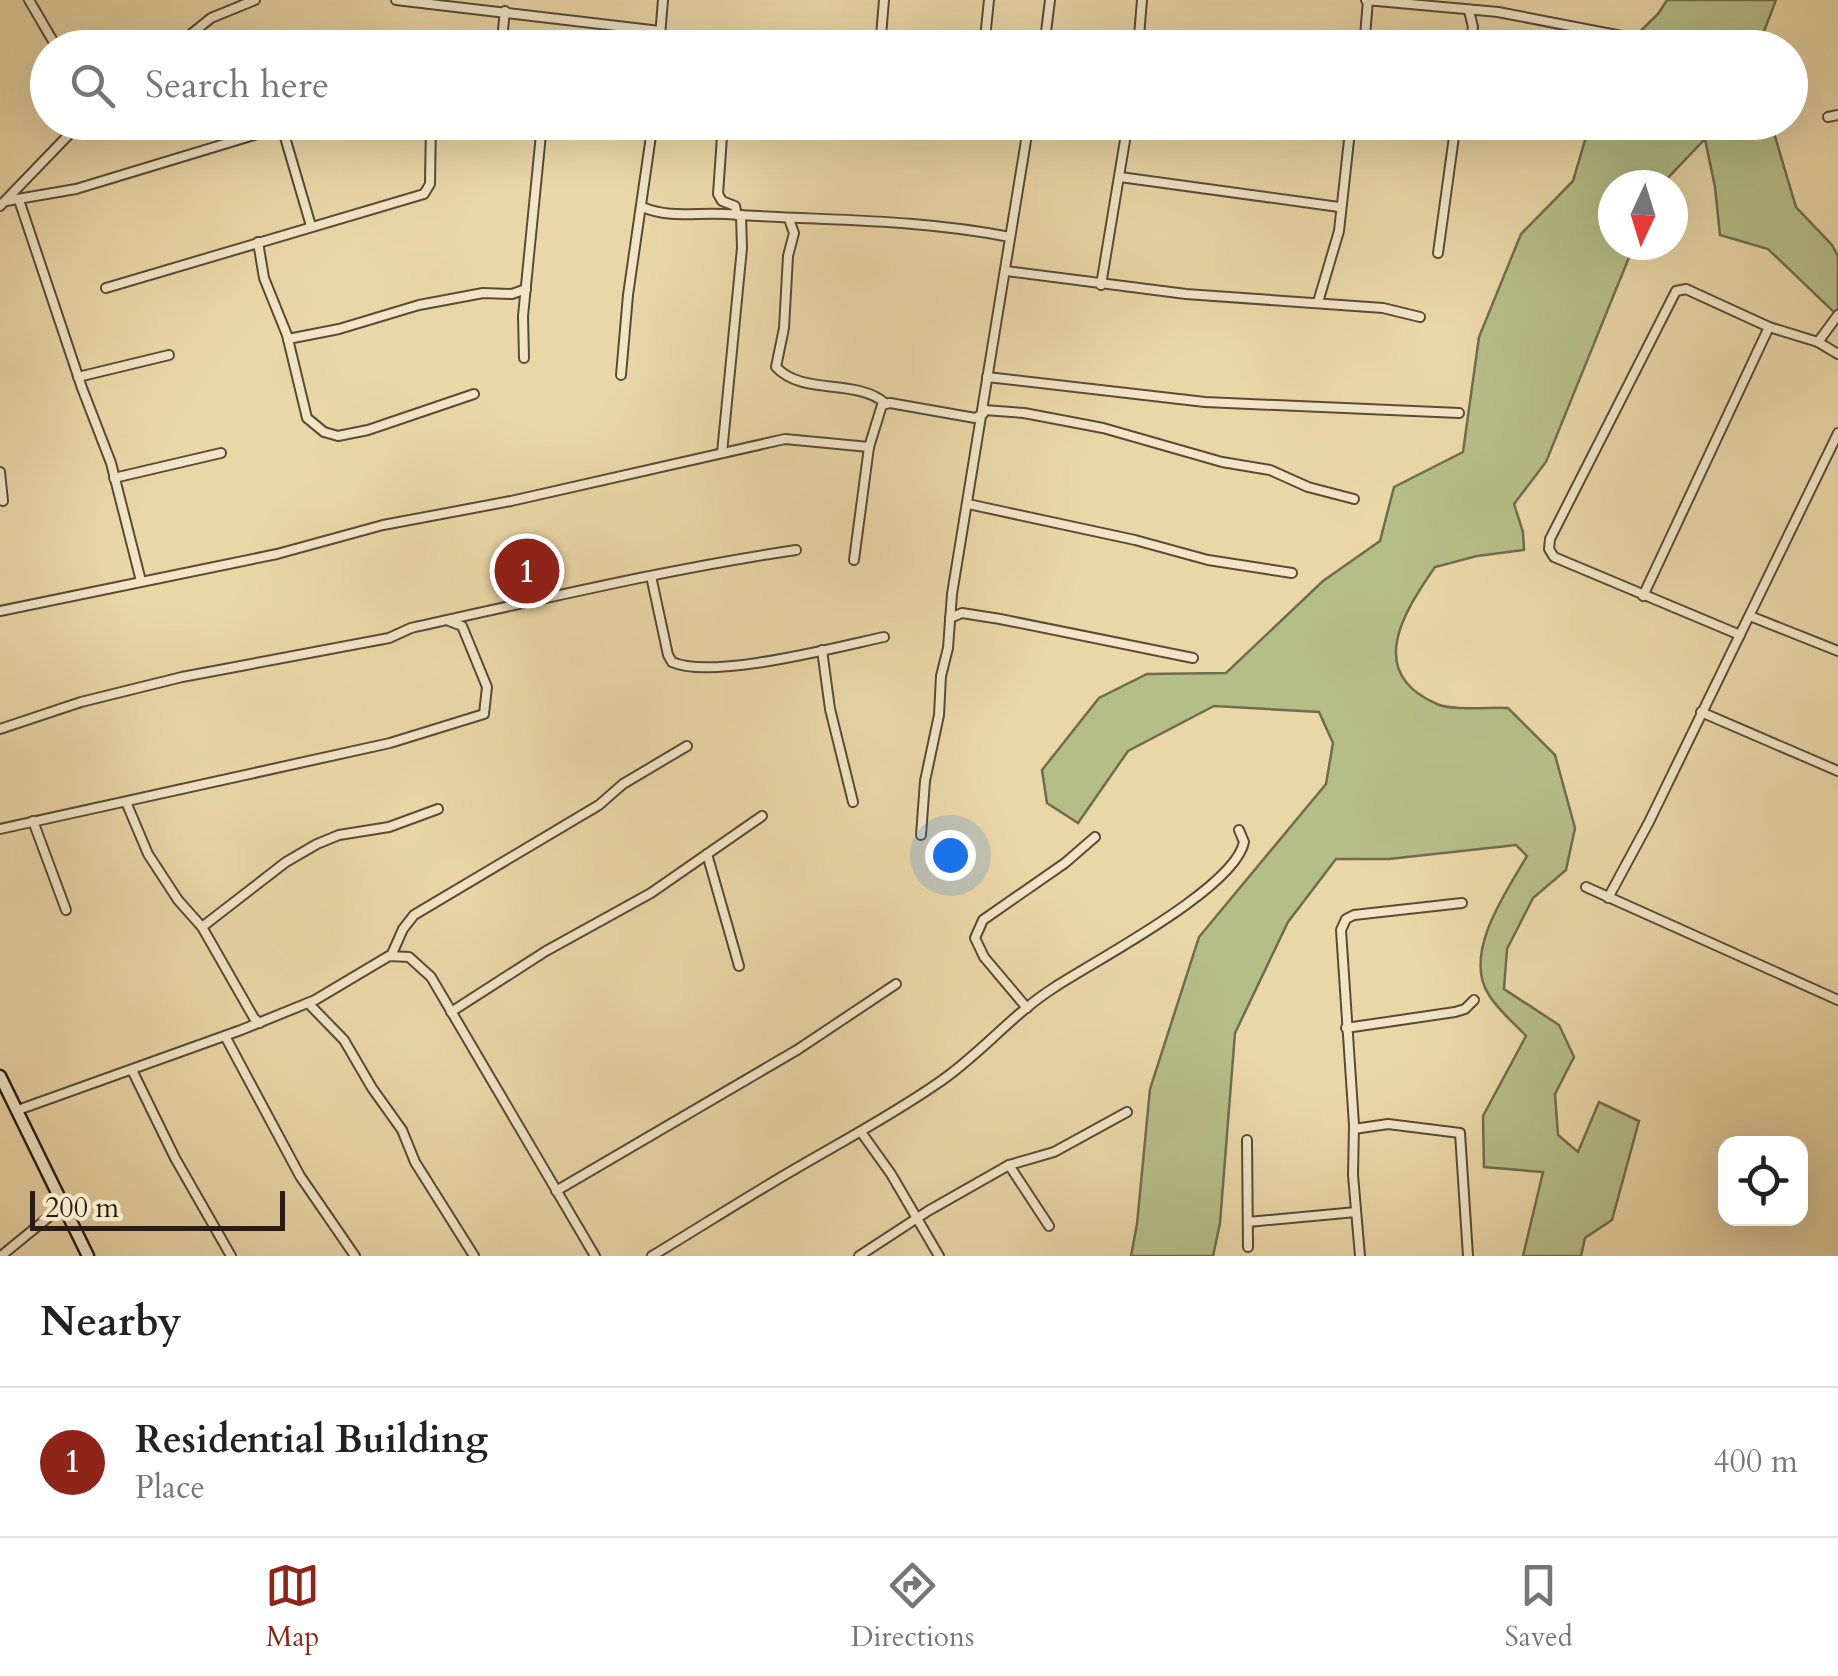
<!DOCTYPE html>
<style>
:root{--surface:#fff;--page:#f2f2f2;--text:#222;--muted:#767676;--line:#e0e0e0;--accent:#8f2418}
body{margin:0;font-family:Cardo,serif;background:var(--page);color:var(--text)}
.controls{position:absolute;right:30px;bottom:30px;display:grid;overflow:hidden;border-radius:20px;box-shadow:0 10px 40px #0002}
.controls button{width:90px;height:90px;display:grid;place-items:center;padding:0;border:0;border-bottom:2px solid var(--line);background:var(--surface);color:var(--text);font:50px sans-serif}
.compass{position:absolute;left:1598px;top:170px;width:90px;height:90px;border-radius:50%;background:var(--surface);box-shadow:0 10px 40px #0002;rotate:184deg}
.scale{position:absolute;left:30px;bottom:25px;width:255px;box-sizing:border-box;padding-left:10px;border:5px solid #2a1c13;border-top:0;font-size:28px;line-height:35px;white-space:nowrap;color:#2a1c13;-webkit-text-stroke:8px #f1e5c6;paint-order:stroke}
.you{position:absolute;left:950px;top:855px;width:35px;height:35px;margin:-25px;border:8px solid #fff;border-radius:50%;background:#1a73e8;box-shadow:0 0 0 15px #1a73e833}
.badge{display:grid;place-items:center;width:65px;height:65px;border-radius:50%;background:var(--accent);color:#fff;font-size:32px;font-weight:700}
.pin{position:absolute;translate:-50% -50%;border:5px solid #fff;box-shadow:0 2px 10px #0006}
.list{margin:0;padding:0;list-style:none}
h2{display:flex;justify-content:space-between;align-items:center;height:130px;margin:0;padding:0 40px;font-size:42px}
h2 small{font-size:32px;font-weight:400;color:var(--muted)}
.list li{display:grid;grid-template-columns:65px 1fr auto;gap:30px;align-items:center;box-sizing:border-box;height:150px;padding:0 40px;border-top:2px solid var(--line)}
.list b{display:block;font-size:38px;white-space:nowrap}
.list p{margin:0;font-size:32px;white-space:nowrap;color:var(--muted)}
.list em{font-size:32px;font-style:normal;color:var(--muted)}
.icon{flex:none;width:55px;height:55px;fill:none;stroke:currentColor;stroke-width:2;stroke-linecap:round;stroke-linejoin:round}
.map{position:relative;flex:none;width:1838px;height:1256px;overflow:hidden}
.search{position:absolute;background:var(--surface);box-shadow:0 10px 40px #0002;left:30px;right:30px;top:30px;height:110px;display:flex;align-items:center;gap:25px;box-sizing:border-box;padding:0 35px;border-radius:55px;color:var(--muted);font-size:38px}
.sheet{height:280px;background:var(--surface)}
nav{display:flex;justify-content:space-around;align-items:center;box-sizing:border-box;height:140px;border-top:2px solid var(--line);background:var(--surface);font-size:28px;color:var(--muted)}
nav a{display:grid;justify-items:center;gap:5px}
nav .on{color:var(--accent)}
.map>svg:first-child{display:block}
.green{fill:#b6be88;stroke:#706d4e;stroke-width:2.5}
.lines{fill:none;stroke-linecap:round;stroke-linejoin:round}
.minor-casing{stroke:#5a4b38;stroke-width:12}
.secondary-casing{stroke:#2a1c13;stroke-width:15}
.minor{stroke:#f1e5c6;stroke-width:8}
.secondary{stroke:#f1e5c6;stroke-width:10}
</style>
<div class="map">
<svg width="1838" height="1256" viewBox="0 0 1838 1256">
<rect width="100%" height="100%" fill="#ead7a7"/>
<filter id="stains"><feTurbulence type="fractalNoise" baseFrequency=".002" numOctaves="4"/><feColorMatrix values="0 0 0 0 .2 0 0 0 0 .09 0 0 0 0 .02 0 0 0 .5 -.17"/></filter>
<radialGradient id="worn" r=".72"><stop offset=".6" stop-color="#630" stop-opacity="0"/><stop offset="1" stop-color="#630" stop-opacity=".3"/></radialGradient>
<g class="green">
<polygon points="1667,0 1776,0 1758,47 1624,47 1658,14"/>
<path d="M1590,123h181l25,84 36,38 6,11v60l-70,-67 -48,-14 -5,-48 -10,-48 -44,46h-48v60h21l-88,217 -32,42 9,28 1,18 -47,6 -42,11c-32,46 -70,106 2,137 15,7 53,3 71,4l47,47 20,73 -9,42 -33,28 -26,51 -3,40 55,36 15,32 -19,37 3,41 20,17 21,-50 40,19 -27,99 -27,18 -4,18h-58l20,-84 -59,-5 -1,-51 43,-80c-12,-13 -28,-26 -37,-41 -27,-41 17,-103 38,-139l-11,-11 -127,14h-53l-48,63 -53,111 -15,190 -7,33h-82l6,-32 13,-135 49,-152 127,-153 7,-41 -14,-31 -105,-6 -86,45 -50,72 -31,-20 -5,-33 57,-72 48,-24 79,-1 97,-92 57,-40 14,-54 69,-35 16,-115 42,-103 52,-53z"/>
</g>
<g class="lines">
<g class="minor-casing">
<g id="minor">
<polyline points="29,0 57,48"/>
<polyline points="396,0 660,31"/>
<polyline points="1366,0 1498,12 1627,37"/>
<polyline points="174,48 211,18 255,0"/>
<polyline points="501,48 505,11"/>
<polyline points="659,48 663,0"/>
<polyline points="880,48 884,0"/>
<polyline points="984,48 989,0"/>
<polyline points="1044,48 1050,0"/>
<polyline points="1138,48 1142,0"/>
<polyline points="1364,48 1368,0"/>
<polyline points="1469,48 1473,27 1469,11"/>
<polyline points="1828,117 1838,115"/>
<polyline points="531,122 612,129 652,125"/>
<polyline points="723,122 718,194 722,201 735,206 737,215"/>
<polyline points="849,122 961,126 972,122"/>
<polyline points="1501,122 1563,131"/>
<polyline points="282,127 311,226"/>
<polyline points="1120,177 1339,207"/>
<polyline points="19,200 82,388 111,463 141,581"/>
<polyline points="6,201 76,189 297,122"/>
<polyline points="0,206 81,122"/>
<path d="M642,207c29,12 54,5 84,7 94,7 190,4 284,23"/>
<path d="M789,219l5,14 -6,23 -4,72 -8,39c27,29 79,11 109,36"/>
<polyline points="258,242 264,278 287,335 307,418 324,432 338,436 368,430 474,394"/>
<polyline points="1438,253 1456,122"/>
<polyline points="1006,271 1186,294 1383,308 1420,317"/>
<polyline points="1101,285 1128,122"/>
<polyline points="106,288 424,194 430,184 431,122"/>
<polyline points="1318,302 1339,231 1351,122"/>
<polyline points="288,339 339,329 419,305 483,293 512,294 526,289"/>
<polyline points="1818,342 1838,315"/>
<polyline points="524,358 523,316 542,124"/>
<polyline points="621,375 628,295 653,122"/>
<polyline points="78,377 169,355"/>
<polyline points="987,377 1205,402 1459,413"/>
<polyline points="984,410 1024,413 1103,428 1222,462 1270,470 1308,487 1354,499"/>
<polyline points="722,453 742,248 741,215"/>
<polyline points="0,472 3,501"/>
<polyline points="114,478 221,453"/>
<polyline points="968,504 1135,540 1208,560 1292,573"/>
<polyline points="854,560 869,447 882,405 890,403 975,418 983,414"/>
<path d="M651,576l17,79 4,7c40,18 165,-15 212,-25"/>
<polyline points="1643,596 1769,327"/>
<polyline points="0,611 277,554 383,525 511,501 785,439 869,447"/>
<polyline points="1750,616 1838,651"/>
<polyline points="950,618 962,613 1000,619 1193,658"/>
<polyline points="1740,635 1554,557 1549,549 1550,539 1676,291 1686,289 1769,327 1818,342 1838,354"/>
<polyline points="822,650 830,709 853,802"/>
<polyline points="1701,712 1838,771"/>
<path d="M0,729l81,-27 101,-25 207,-39 22,-10c128,-28 256,-59 385,-78"/>
<polyline points="126,802 148,854 178,900 202,927 254,1018 260,1023"/>
<polyline points="33,821 66,910"/>
<polyline points="0,829 390,743 484,714 487,687 462,626 449,621"/>
<polyline points="921,835 925,781 939,715 941,676 948,648 952,594 1029,122"/>
<polyline points="707,854 739,966"/>
<polyline points="1586,887 1838,1000"/>
<polyline points="1608,898 1649,822 1838,433"/>
<polyline points="202,927 286,862 317,844 339,835 389,827 438,809"/>
<polyline points="391,956 403,929 414,915 599,805 623,784 687,746"/>
<polyline points="308,1003 344,1040 372,1088 402,1130 415,1162 474,1256"/>
<polyline points="1027,1008 984,957 975,938 983,920 1065,863 1095,837"/>
<polyline points="451,1012 546,951 651,893 762,816"/>
<polyline points="1346,1028 1455,1012 1465,1009 1474,1000"/>
<polyline points="225,1036 300,1176 355,1256"/>
<polyline points="132,1070 175,1158 231,1256"/>
<polyline points="18,1110 241,1030 315,1000 389,956 409,957 431,977 595,1256"/>
<polyline points="1354,1129 1388,1124 1460,1133 1468,1256"/>
<polyline points="861,1132 891,1174 939,1256"/>
<polyline points="1247,1140 1248,1247"/>
<polyline points="1009,1165 1049,1226"/>
<polyline points="556,1191 797,1050 896,984"/>
<polyline points="1248,1222 1356,1212"/>
<polyline points="1,1256 61,1207"/>
<path d="M652,1256c48,-29 95,-59 143,-87 48,-28 97,-54 143,-86 42,-28 74,-69 117,-96 41,-27 180,-99 189,-145l-5,-12"/>
<polyline points="859,1256 928,1211 1009,1165 1054,1152 1127,1112"/>
<polyline points="1360,1256 1353,1175 1354,1125 1341,930 1346,919 1354,915 1462,903"/>
</g>
</g>
<g class="secondary-casing">
<polyline id="secondary" points="0,1076 88,1256"/>
</g>
<use href="#minor" class="minor"/>
<use href="#secondary" class="secondary"/>
</g>
<rect width="100%" height="100%" filter="url(#stains)"/>
<rect width="100%" height="100%" fill="url(#worn)"/>
</svg>
<div class="controls">
<button><svg class="icon" aria-label="locate" viewBox="0 0 24 24"><circle cx="12" cy="12" r="6"/><path d="M12 2v4M12 18v4M2 12h4M18 12h4"/></svg></button>
</div>
<svg class="compass" viewBox="-18 -18 36 36"><path d="M0-13l5 13h-10z" fill="#e53935"/><path d="M0 13l5-13h-10z" fill="#767676"/></svg>
<div class="scale">200 m</div>
<div class="you"></div>
<div class="pin badge" style="left:527px;top:571px">1</div>
<div class="search"><svg class="icon" aria-label="search" viewBox="0 0 24 24"><circle cx="10" cy="10" r="6"/><path d="M15 15l6 6"/></svg>Search here</div>
</div>
<section class="sheet">
<h2>Nearby<small></small></h2>
<ul class="list">
<li><span class="badge">1</span><div><b>Residential Building</b><p>Place</p></div><em>400 m</em></li>
</ul>
</section>
<nav>
<a class="on"><svg class="icon" aria-label="map" viewBox="0 0 24 24"><path d="M3 6l6-2 6 2 6-2v14l-6 2-6-2-6 2zM9 4v14M15 6v14"/></svg>Map</a>
<a><svg class="icon" aria-label="directions" viewBox="0 0 24 24"><path d="M12 3l9 9-9 9-9-9zM9 14v-3h6M13 9l2 2-2 2"/></svg>Directions</a>
<a><svg class="icon" aria-label="saved" viewBox="0 0 24 24"><path d="M7 4h10v16l-5-4-5 4z"/></svg>Saved</a>
</nav>
